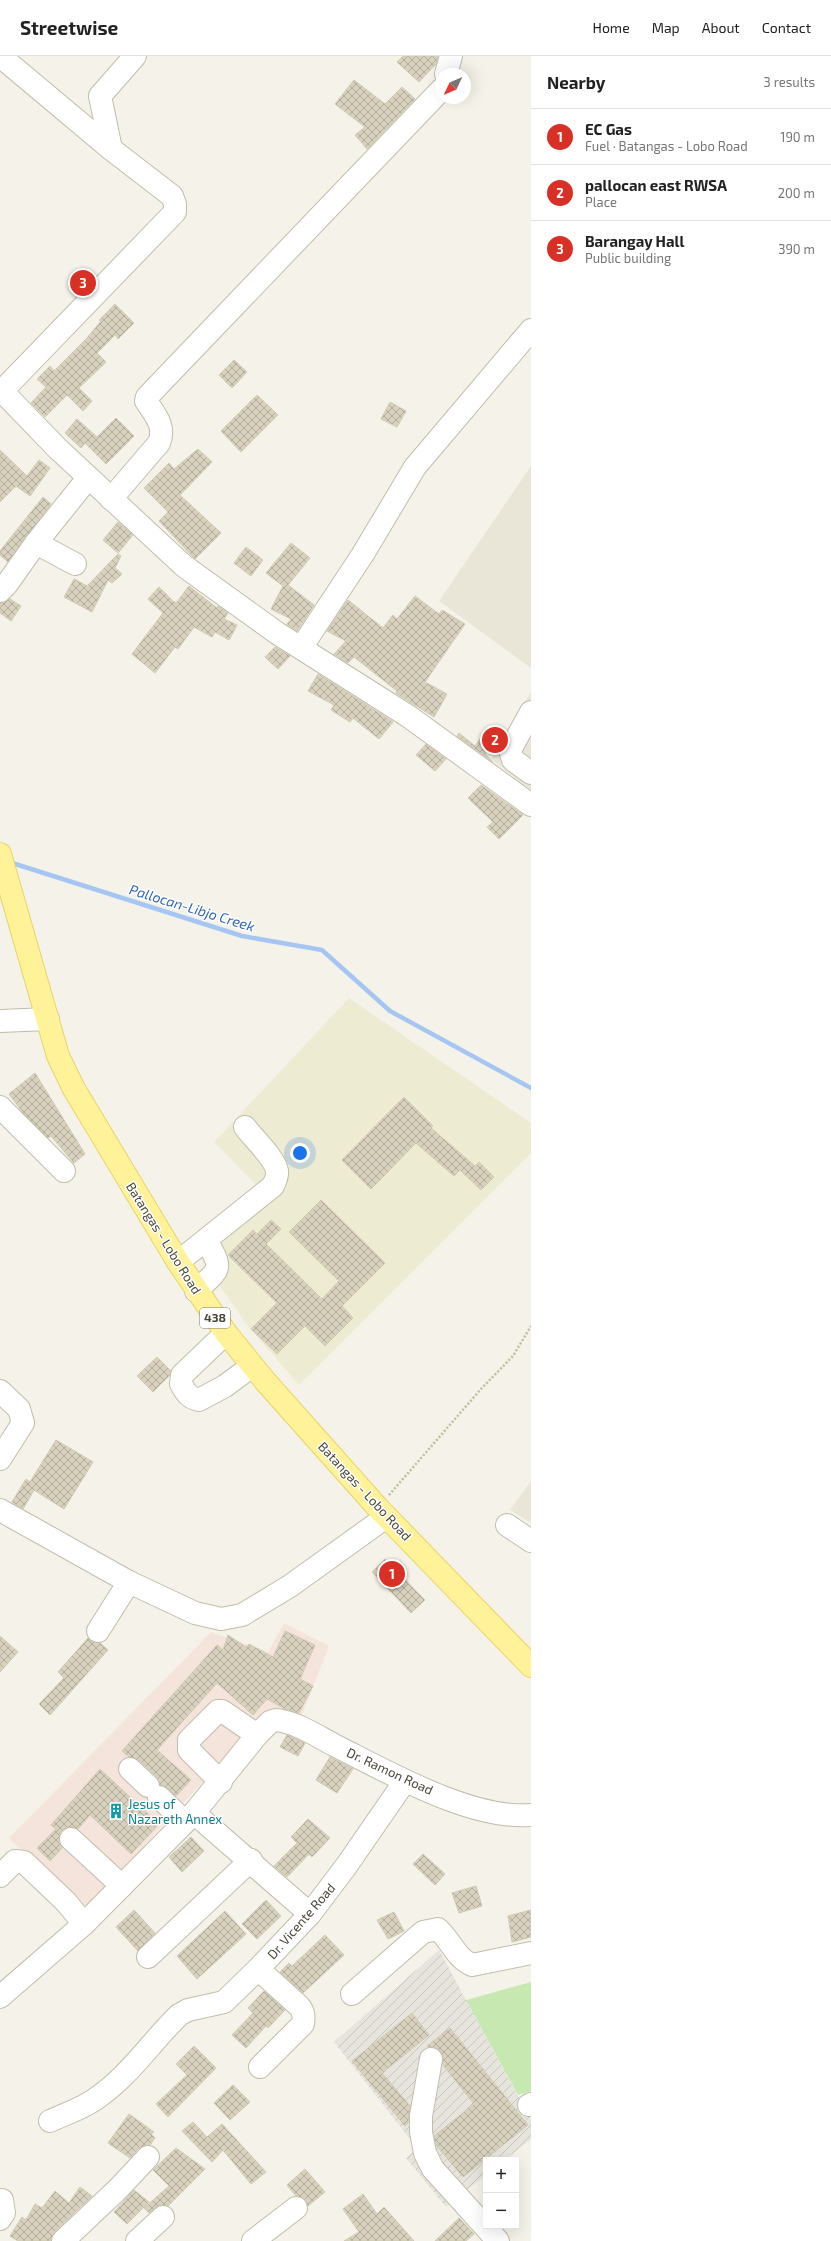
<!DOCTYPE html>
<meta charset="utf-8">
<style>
:root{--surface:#fff;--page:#f6f6f6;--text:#222;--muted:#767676;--line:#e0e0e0;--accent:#d93025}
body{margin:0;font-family:"Exo 2",sans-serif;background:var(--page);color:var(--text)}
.controls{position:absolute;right:12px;bottom:12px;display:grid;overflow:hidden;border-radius:0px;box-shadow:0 4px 16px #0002}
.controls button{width:36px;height:36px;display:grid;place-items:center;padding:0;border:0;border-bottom:1px solid var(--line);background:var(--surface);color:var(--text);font:20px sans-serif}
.compass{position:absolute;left:435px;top:12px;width:36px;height:36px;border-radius:50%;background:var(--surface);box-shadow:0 4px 16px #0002;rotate:226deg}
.you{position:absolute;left:300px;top:1097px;width:14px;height:14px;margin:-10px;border:3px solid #fff;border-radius:50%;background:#1a73e8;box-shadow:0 0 0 6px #1a73e833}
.badge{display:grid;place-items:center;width:26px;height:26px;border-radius:50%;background:var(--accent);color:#fff;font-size:13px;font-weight:700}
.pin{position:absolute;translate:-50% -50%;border:2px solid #fff;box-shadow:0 1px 4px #0006}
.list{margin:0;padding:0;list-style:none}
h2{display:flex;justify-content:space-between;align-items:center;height:52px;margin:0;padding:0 16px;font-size:17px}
h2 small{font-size:13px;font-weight:400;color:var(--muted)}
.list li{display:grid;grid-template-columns:26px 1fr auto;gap:12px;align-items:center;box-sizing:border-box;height:56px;padding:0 16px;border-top:1px solid var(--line)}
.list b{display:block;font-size:15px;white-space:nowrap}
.list p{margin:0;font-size:13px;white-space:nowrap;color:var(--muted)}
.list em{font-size:13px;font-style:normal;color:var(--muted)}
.map{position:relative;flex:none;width:531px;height:2185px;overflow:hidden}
header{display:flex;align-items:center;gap:24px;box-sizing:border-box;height:56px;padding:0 20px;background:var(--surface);border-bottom:1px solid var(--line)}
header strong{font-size:19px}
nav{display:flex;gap:22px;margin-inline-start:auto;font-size:14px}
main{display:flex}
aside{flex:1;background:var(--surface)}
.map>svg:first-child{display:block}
.residential{fill:#e9e6d7}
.industrial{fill:url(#industrial-furrows)}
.education{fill:#eeebd3}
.medical{fill:#f5e4dc}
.grass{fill:#c7e9b1}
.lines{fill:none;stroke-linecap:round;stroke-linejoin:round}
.stream{stroke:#a5c6f2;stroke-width:4.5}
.building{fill:url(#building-cross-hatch);stroke:#d1cab1}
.minor-casing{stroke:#c0bdab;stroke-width:24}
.major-casing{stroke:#e6d466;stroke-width:24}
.path{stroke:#c2bb9c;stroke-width:2.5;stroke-dasharray:2 2;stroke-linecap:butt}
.minor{stroke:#fff;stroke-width:22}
.major{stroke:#fff298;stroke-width:22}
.labels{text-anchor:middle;stroke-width:3;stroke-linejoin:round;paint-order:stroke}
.shield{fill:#fff;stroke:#807d73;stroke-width:1}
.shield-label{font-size:12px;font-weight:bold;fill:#494537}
.street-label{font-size:13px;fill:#494537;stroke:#fff}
.culture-label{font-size:13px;fill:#0d838f;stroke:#fff;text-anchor:start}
.water-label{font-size:14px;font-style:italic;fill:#2e67b7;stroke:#fff}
</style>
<header>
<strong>Streetwise</strong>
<nav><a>Home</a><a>Map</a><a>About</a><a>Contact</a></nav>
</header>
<main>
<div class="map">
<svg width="531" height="2185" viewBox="0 0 531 2185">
<defs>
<pattern id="industrial-furrows" width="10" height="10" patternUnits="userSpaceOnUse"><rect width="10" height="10" fill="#e7e4dd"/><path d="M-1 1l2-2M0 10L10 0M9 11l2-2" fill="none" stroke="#c8c5be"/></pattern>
<pattern id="building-cross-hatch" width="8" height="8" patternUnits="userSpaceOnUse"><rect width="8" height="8" fill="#d7d1be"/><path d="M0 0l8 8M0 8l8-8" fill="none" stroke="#b0ab9b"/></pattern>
</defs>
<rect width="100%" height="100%" fill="#f5f3e9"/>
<g class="residential">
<polygon points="531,410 531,612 439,545"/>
<polygon points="531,636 531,734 491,703"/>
<polygon points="531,1425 531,1467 510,1454"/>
</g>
<polygon class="industrial" points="439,1894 531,2064 531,2083 505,2104 486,2104 486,2119 446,2151 406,2102 417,2092 334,1986"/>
<polygon class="education" points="349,942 531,1067 531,1097 299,1329 248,1270 193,1192 263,1136 214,1086"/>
<polygon class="medical" points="284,1567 329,1590 299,1667 270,1653 84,1855 9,1782 211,1576 268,1596"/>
<polygon class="grass" points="531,1926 531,2035 518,2039 466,1944"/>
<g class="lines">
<polyline class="stream" points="9,806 242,880 322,894 390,955 531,1032"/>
</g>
<g class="building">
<polygon points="403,0 438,0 436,8 419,26 397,6"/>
<polygon points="354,24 385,48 402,31 415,43 367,93 355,79 365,71 335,48"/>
<polygon points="83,212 93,223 79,237 68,227"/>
<polygon points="115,248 134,267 118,283 115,279 97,297 106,306 79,332 92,345 83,355 67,339 45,361 31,347 46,331 37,323 50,310 54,315 87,282 101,265 99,264"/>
<polygon points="234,304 247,316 232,332 219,319"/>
<polygon points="257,339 278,359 241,396 221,375"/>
<polygon points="390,346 406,355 397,371 381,363"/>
<polygon points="116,362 134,380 106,408 85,387 81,392 65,377 77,363 97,381"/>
<polygon points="198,393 212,406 180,439 221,477 195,503 159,465 168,456 144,432 169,407 174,413"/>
<polygon points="0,394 27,420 39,404 50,412 30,440 16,430 0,446"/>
<polygon points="43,441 51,448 8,506 0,499 0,495"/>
<polygon points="118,466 133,479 118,497 103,484"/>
<polygon points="291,487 310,502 288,529 314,549 297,575 287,568 291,563 271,553 283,530 266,517"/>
<polygon points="246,491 263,504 251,520 234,507"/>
<polygon points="118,498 121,500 115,512 122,518 112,527 108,524 92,556 64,541 74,523 87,530"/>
<polygon points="189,530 217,552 218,550 228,557 224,563 237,569 229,584 215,576 212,581 194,571 178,593 175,591 155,617 132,598 163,557 148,543 159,531 174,546 177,546"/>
<polygon points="415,540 439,558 442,554 465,568 425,626 447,638 434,661 396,637 397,635 354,601 348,607 334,598 346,585 327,575 348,544 383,572 393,559 397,563"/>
<polygon points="10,543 21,550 11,565 0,557 0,547"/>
<polygon points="275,591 290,600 278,613 265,601"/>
<polygon points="318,618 393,666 379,683 353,662 350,666 331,654 334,649 308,635"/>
<polygon points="459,677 475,690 480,683 491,690 485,698 493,706 457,680"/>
<polygon points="426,688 446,703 435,715 416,699"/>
<polygon points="481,729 523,759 499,783 487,771 493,766 468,742"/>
<polygon points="35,1017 85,1098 74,1107 51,1080 48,1082 24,1058 9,1038"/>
<polygon points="404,1041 433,1070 431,1072 475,1110 479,1106 494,1121 481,1134 460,1114 454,1120 416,1087 371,1133 342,1104"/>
<polygon points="321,1144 385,1207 342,1250 353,1262 325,1290 305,1270 277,1298 251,1273 277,1247 228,1199 253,1174 257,1178 271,1164 281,1173 266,1188 322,1243 339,1225 289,1176"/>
<polygon points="157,1301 171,1315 169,1320 153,1336 137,1320"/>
<polygon points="56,1384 93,1406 64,1453 34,1434 23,1453 12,1446 26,1423 30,1426"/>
<polygon points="385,1503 425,1544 411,1557 372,1516"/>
<polygon points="285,1575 315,1589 300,1623 313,1630 299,1657 285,1653 267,1643 253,1659 217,1627 157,1694 191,1724 176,1740 167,1732 160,1729 157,1721 139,1704 129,1701 122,1695 217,1589 223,1594 228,1579 246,1591 249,1588 273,1601"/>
<polygon points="0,1580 18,1596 0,1616"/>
<polygon points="88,1582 92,1586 100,1587 108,1594 50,1659 39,1648 64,1622 58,1616"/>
<polygon points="287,1679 305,1687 298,1700 280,1691"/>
<polygon points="330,1701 353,1713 337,1737 316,1724"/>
<polygon points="100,1713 159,1768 131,1798 90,1759 78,1773 68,1771 62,1775 59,1786 62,1792 50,1805 37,1792 56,1773 51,1769"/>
<polygon points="308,1763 330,1782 312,1801 309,1798 287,1821 274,1810 297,1787 291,1781"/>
<polygon points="191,1781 204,1795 182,1816 169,1801"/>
<polygon points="423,1798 445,1818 435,1829 413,1808"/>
<polygon points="476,1830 482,1850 459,1857 452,1837"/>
<polygon points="266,1844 281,1860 257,1883 242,1868"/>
<polygon points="134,1854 155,1877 138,1895 116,1871"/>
<polygon points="531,1854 531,1881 512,1886 508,1860"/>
<polygon points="225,1855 246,1878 197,1923 177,1900"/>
<polygon points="394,1856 404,1875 388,1883 377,1864"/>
<polygon points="325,1879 344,1899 303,1937 280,1916 289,1907 292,1910"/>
<polygon points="264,1935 285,1954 268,1972 266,1970 246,1992 232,1979 253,1957 248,1952"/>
<polygon points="412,1957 429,1979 382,2017 410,2050 408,2067 405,2070 352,2005"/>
<polygon points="450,1972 528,2069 463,2121 436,2089 434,2080 474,2048 443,2009 443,1999 439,1994 427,1990"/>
<polygon points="194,1990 216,2012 168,2061 156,2048 187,2019 176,2008"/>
<polygon points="233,2029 250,2046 230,2064 214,2047"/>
<polygon points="129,2058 154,2076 151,2078 155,2082 150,2089 139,2092 130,2102 108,2087"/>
<polygon points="193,2066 207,2081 222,2068 266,2116 251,2128 223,2094 212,2106 182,2075"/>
<polygon points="176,2092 205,2113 168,2150 160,2149 149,2157 144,2152 169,2130 153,2114"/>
<polygon points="305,2113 325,2136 308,2150 306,2144 296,2140 287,2129"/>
<polygon points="80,2131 92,2140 54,2176 51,2185 18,2185 10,2180 22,2161 26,2164 35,2148 42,2152 55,2135 69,2147"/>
<polygon points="134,2134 149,2146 127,2168 114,2156"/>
<polygon points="363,2138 377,2158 384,2151 414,2185 344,2185 359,2176 343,2153"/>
<polygon points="459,2162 474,2178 466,2185 435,2185"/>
</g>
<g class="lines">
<g class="minor-casing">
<g id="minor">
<polyline points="0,0 111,93 172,140 175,148 175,156 2,335"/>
<polyline points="446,18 451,0"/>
<polyline points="111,93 100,40 135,0"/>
<polyline points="0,333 57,392 184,510 277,577 408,660 531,749"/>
<path d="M111,443l48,-56c7,-17 -4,-28 -13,-42l1,-4 294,-307"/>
<polyline points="36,487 75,508"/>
<polyline points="0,535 7,528 36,487 88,422"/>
<polyline points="301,592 363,498 415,411 531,274"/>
<polyline points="531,656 510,694 513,704 531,717"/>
<polyline points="0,965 48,963"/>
<polyline points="0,1051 64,1115"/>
<path d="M178,1206l95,-76c2,-5 5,-10 4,-15 -2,-13 -24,-33 -32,-44"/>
<path d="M196,1235c24,-23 28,-20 10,-51"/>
<path d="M226,1277l-44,42 -1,9c5,9 8,14 18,16l26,-14 27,-20"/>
<polyline points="0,1335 19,1353 23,1367 0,1403"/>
<polyline points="0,1454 129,1526 195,1557 221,1563 242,1559 290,1530 386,1461"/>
<polyline points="507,1469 531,1485"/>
<polyline points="98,1575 129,1526"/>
<polyline points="130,1713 148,1730"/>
<polyline points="221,1726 189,1694 189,1684 218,1655 222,1655 257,1679"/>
<polyline points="159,1741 185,1766"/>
<polyline points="194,1757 310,1858"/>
<polyline points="71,1783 122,1830"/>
<path d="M0,1820l15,-15 9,1 42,40 18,22 110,-111 63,-78 13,-13 6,-2c20,2 41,16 58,25 54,27 137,75 197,70"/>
<polyline points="148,1901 251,1804"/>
<path d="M258,1913l41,37c5,6 5,11 4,18l-43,43"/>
<path d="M352,1938l71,-62 15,-3c13,12 18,29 34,36l59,-12"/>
<polyline points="0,1941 84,1868"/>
<polyline points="431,2003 421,2060 421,2076 425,2097 433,2113 498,2185"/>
<polyline points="529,2049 531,2048"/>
<path d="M50,2065c15,-7 31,-12 44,-21 35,-23 56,-57 85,-85l9,-5 36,-8 34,-33 52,-55 37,-49 58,-84"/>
<polyline points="0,2163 4,2157 2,2144"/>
<polyline points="63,2185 119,2132 148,2101"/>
<polyline points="137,2185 163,2161"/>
<polyline points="253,2185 296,2152"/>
</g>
</g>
<g class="major-casing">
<polyline id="major" points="0,798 58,1000 74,1033 178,1206 226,1277 265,1325 378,1452 531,1610"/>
</g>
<polyline class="path" points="389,1439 481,1333 513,1300 531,1270"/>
<use href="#minor" class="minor"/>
<use href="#major" class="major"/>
</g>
<defs>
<g id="building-bare" transform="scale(1.2)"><path d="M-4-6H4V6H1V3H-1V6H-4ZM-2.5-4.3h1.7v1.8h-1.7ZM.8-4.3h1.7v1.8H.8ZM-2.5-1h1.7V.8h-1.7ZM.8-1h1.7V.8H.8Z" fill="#0f9aa8" stroke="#fff" stroke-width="2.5" paint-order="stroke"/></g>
</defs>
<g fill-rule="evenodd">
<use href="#building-bare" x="116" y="1755"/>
</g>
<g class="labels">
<rect class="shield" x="200" y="1252" width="30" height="20" rx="3"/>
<g class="shield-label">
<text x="215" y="1266">438</text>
</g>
<g class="street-label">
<text transform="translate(164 1182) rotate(58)" y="5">Batangas - Lobo Road</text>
<text transform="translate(365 1435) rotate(47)" y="5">Batangas - Lobo Road</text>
<text transform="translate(390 1715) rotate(25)" y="5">Dr. Ramon Road</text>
<text transform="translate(301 1865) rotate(-49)" y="5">Dr. Vicente Road</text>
</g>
<g class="culture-label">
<text x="128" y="1753">Jesus of<tspan x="128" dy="15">Nazareth Annex</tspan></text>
</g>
<g class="water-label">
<text transform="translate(192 852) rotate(17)" y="5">Pallocan-Libjo Creek</text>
</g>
</g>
</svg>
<div class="controls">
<button>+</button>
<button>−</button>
</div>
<svg class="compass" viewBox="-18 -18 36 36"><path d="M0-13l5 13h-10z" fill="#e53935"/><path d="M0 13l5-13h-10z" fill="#767676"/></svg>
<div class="you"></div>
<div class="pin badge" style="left:392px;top:1518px">1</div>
<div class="pin badge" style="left:495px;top:684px">2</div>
<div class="pin badge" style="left:83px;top:227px">3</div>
</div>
<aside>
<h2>Nearby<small>3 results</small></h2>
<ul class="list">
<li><span class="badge">1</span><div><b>EC Gas</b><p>Fuel · Batangas - Lobo Road</p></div><em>190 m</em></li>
<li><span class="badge">2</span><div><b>pallocan east RWSA</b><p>Place</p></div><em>200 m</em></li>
<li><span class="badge">3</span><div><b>Barangay Hall</b><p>Public building</p></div><em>390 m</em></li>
</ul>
</aside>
</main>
